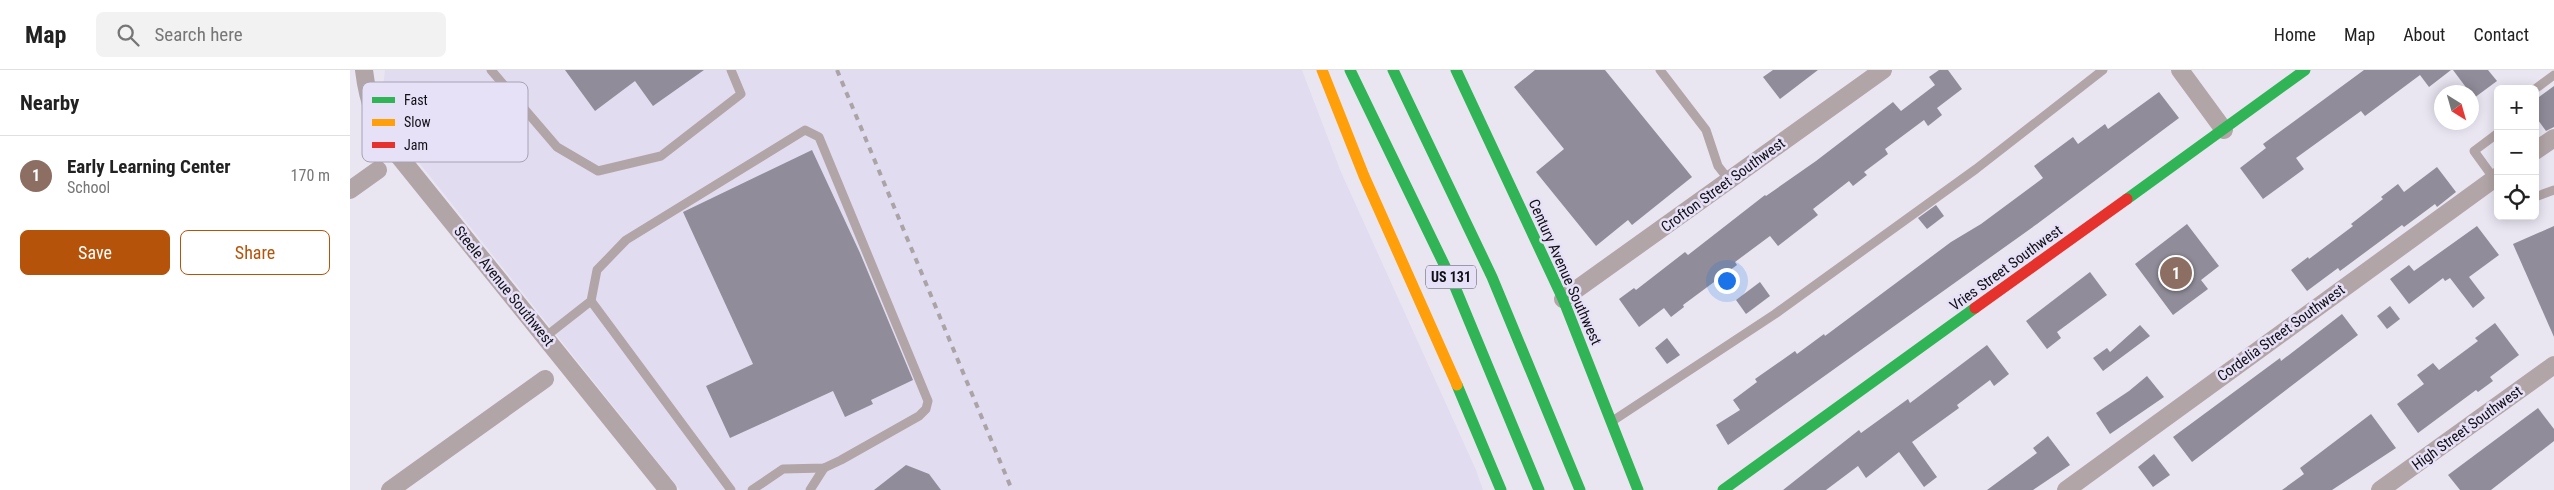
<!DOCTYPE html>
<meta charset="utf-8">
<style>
:root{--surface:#fff;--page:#f2f2f2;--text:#222;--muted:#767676;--line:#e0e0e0;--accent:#b45309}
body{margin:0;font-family:"Roboto Condensed",sans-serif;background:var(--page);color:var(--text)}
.controls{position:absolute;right:15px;top:15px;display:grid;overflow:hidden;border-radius:8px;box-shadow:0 2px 12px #0003}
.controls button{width:45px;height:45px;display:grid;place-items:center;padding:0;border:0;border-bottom:1px solid var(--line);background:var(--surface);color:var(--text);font:25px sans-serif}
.compass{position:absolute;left:2084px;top:15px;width:45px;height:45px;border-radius:50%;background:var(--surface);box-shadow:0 2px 12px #0003;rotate:143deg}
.you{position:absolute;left:1376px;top:210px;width:18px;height:18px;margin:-12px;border:4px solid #fff;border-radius:50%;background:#1a73e8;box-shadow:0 0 0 8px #1a73e833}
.badge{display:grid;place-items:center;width:32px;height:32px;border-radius:50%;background:var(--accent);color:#fff;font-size:16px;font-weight:700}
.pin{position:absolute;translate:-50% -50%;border:2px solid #fff;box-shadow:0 1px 5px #0006}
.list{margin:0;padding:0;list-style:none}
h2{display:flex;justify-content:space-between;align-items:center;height:65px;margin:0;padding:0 20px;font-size:21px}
h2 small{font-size:16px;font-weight:400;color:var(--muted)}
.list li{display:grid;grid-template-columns:32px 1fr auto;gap:15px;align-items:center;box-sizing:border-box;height:80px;padding:0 20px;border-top:1px solid var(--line)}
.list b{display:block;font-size:19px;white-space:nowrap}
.list p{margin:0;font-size:16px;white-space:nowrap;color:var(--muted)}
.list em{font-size:16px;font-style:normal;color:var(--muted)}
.actions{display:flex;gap:10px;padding:15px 20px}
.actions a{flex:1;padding:11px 0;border:1px solid var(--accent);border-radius:8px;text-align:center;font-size:18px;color:var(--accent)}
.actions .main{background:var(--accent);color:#fff}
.icon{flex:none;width:28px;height:28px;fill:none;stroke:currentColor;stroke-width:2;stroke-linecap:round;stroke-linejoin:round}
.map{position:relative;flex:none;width:2204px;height:420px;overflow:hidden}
header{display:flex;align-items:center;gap:30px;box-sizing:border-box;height:70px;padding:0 25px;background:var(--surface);border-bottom:1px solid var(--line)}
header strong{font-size:24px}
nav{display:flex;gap:28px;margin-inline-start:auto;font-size:18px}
.search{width:350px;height:45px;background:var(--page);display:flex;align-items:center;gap:12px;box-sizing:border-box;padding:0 18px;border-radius:8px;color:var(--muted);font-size:19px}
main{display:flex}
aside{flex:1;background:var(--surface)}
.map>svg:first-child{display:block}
.built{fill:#e2dcf1}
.building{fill:#908c99}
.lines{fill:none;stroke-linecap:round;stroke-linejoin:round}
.lane{stroke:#b2a5a7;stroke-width:9}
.street{stroke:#b2a5a7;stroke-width:18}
.fast{stroke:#30b455;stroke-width:11}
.slow{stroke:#ff9f0a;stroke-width:11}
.jam{stroke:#e5322d;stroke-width:11}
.rail{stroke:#aba4a7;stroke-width:4;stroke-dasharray:6 6;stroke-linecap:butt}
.labels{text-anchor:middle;stroke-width:5;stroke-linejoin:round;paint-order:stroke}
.shield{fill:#e7e1f7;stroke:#524f5a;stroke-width:1}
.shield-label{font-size:14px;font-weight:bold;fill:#121017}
.street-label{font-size:15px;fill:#121017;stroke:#e7e1f7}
.key{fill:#e7e1f7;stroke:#a7a2b4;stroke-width:1}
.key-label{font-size:14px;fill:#121017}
</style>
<header>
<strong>Map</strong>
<div class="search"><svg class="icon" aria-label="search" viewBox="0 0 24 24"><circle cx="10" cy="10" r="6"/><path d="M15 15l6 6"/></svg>Search here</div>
<nav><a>Home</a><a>Map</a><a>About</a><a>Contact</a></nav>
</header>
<main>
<aside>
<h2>Nearby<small></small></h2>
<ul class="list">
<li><span class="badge" style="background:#8d6e63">1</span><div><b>Early Learning Center</b><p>School</p></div><em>170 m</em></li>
</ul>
<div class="actions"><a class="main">Save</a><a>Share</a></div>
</aside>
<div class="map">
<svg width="2204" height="420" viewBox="0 0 2204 420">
<rect width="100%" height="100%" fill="#e9e6f2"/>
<polygon class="built" points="35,0 952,0 991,102 1126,400 1133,420 330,420 62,84 31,31"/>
<g class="building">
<polygon points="215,0 354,0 303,36 285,11 245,41"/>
<polygon points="1185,0 1255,0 1342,107 1282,155 1278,150 1246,176 1186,102 1214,79 1164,17"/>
<polygon points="1423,0 1468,0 1430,29 1413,7"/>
<polygon points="1589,0 1598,0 1612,19 1587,38 1592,45 1578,56 1574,50 1535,79 1538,84 1514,102 1517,105 1503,116 1499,111 1463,139 1468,145 1428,176 1420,166 1385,192 1387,195 1333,235 1334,237 1321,247 1314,238 1289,257 1269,229 1284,218 1286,220 1335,182 1338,185 1415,125 1416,126 1466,91 1543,32 1551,41 1585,15 1579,7"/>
<polygon points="2014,0 2101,0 2079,17 2070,5 2015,46 2011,41 1946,88 1954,99 1913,129 1890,98 1916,78 1913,74"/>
<polygon points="2103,0 2138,0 2147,11 2124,28"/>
<polygon points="2204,16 2204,57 2196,61 2185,46 2185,30"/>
<polygon points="1809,22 1829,48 1687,154 1378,375 1366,355 1390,340 1383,330 1407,312 1405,309 1445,281 1447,284 1474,264 1475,266 1601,172 1631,154 1693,108 1684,96 1723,67 1728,74 1755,54 1758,59"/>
<polygon points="462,80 510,183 563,310 521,330 523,334 495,347 483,321 380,368 356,316 403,294 333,142"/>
<polygon points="2087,97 2106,122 2087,137 2085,134 2054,157 2052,155 1990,201 1988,198 1957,221 1941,200 1958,187 1959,189 2003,156 2001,154 2033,129 2031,127 2048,114 2054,122"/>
<polygon points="1586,135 1594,146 1577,159 1568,148"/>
<polygon points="1837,154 1869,196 1851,210 1858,219 1823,245 1785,194"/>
<polygon points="2127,156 2149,185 2119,207 2135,228 2123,238 2100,208 2095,211 2093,208 2059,234 2040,209 2059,195 2064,201"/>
<polygon points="2204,156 2204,267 2163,174"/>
<polygon points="1740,202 1757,225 1707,262 1711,268 1697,279 1676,251"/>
<polygon points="1410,212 1420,226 1396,244 1386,230"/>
<polygon points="2040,236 2050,249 2037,259 2027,246"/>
<polygon points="1992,244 2008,265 1842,392 1823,367 1930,288 1931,291"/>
<polygon points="2145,253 2169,285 2140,307 2143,311 2128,322 2126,320 2068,363 2047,334 2074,314 2067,305 2083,293 2089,300 2128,271 2125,268"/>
<polygon points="1790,255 1800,266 1753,301 1743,288 1757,278 1760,282"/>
<polygon points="1317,268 1330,285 1317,294 1305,278"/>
<polygon points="1637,275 1659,304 1644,316 1640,310 1607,335 1609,338 1562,372 1587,407 1574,417 1549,382 1516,408 1508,396 1476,420 1433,420 1509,360 1511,363 1558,329 1560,333"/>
<polygon points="1797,306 1814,327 1760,364 1746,343 1779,321"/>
<polygon points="2188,338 2204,359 2204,371 2141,420 2110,420 2098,405"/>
<polygon points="2021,344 2046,378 1982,420 1932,420 1954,404 1950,398"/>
<polygon points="1698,366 1720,395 1683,420 1637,420 1687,383 1683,378"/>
<polygon points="1804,384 1820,405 1803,417 1788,397"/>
<polygon points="556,395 579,404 591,420 524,420"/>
</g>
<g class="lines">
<g class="lane">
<polyline points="141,0 207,77 248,101 311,86 391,24 381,0"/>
<polyline points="1310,0 1356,60 1368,96 1379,110"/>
<polyline points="2185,19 2204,5"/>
<polyline points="2145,110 2124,81 2148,63"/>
<polyline points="2185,127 2204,120"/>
<polyline points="241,231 381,420"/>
<polyline points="195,267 241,231 247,200 276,170 455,60 469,67 578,331 576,339 569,346 491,390 474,398 433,399 402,420"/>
<polyline points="1264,350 1425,244 1626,99 1753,0"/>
<polyline points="460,420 474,398"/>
</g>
<g class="street">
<path d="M14,0c4,35 14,57 34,85l270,335"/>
<polyline points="1830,0 1874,60"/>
<polyline points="2185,81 2204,68"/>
<polyline points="0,120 28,100"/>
<polyline points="1213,229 1533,0"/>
<polyline points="40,420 195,309"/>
<polyline points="1716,420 2148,106"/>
<polyline points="2030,420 2204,295"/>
</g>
<g class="fast">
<polyline points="1000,0 1105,217 1189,420"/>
<polyline points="1043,0 1142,207 1230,420"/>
<polyline points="1106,0 1213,229 1288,420"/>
<polyline points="1777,129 1955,0"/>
<polyline points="1107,315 1151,420"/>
<polyline points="1373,420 1625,238"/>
</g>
<polyline class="slow" points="972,0 1014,106 1107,315"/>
<polyline class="jam" points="1625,238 1777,129"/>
<polyline class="rail" points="487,0 662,420"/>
</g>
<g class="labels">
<rect class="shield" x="1076" y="195.5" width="50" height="23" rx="4"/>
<g class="shield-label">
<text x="1101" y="212">US 131</text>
</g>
<g class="street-label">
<text transform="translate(1373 115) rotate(-36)" y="5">Crofton Street Southwest</text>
<text transform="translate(1656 198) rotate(-36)" y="5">Vries Street Southwest</text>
<text transform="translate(1215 202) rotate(66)" y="5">Century Avenue Southwest</text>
<text transform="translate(154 216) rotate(51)" y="5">Steele Avenue Southwest</text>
<text transform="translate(1931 263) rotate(-36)" y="5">Cordelia Street Southwest</text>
<text transform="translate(2117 358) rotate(-36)" y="5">High Street Southwest</text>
</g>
</g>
<rect x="12" y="12" width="166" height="80" rx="8" class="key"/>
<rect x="22" y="27" width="23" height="6" fill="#30b455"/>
<rect x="22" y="49" width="23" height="7" fill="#ff9f0a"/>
<rect x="22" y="72" width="23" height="6" fill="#e5322d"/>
<g class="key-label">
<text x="54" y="35">Fast</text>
<text x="54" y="57">Slow</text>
<text x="54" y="80">Jam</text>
</g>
</svg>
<div class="controls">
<button>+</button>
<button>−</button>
<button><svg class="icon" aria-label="locate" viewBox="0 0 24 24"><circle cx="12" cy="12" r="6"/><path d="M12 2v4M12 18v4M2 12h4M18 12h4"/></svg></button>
</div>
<svg class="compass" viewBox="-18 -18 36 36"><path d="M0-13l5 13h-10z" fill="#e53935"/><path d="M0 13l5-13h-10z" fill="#767676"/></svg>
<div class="you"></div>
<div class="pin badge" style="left:1826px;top:203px;background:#8d6e63">1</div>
</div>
</main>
